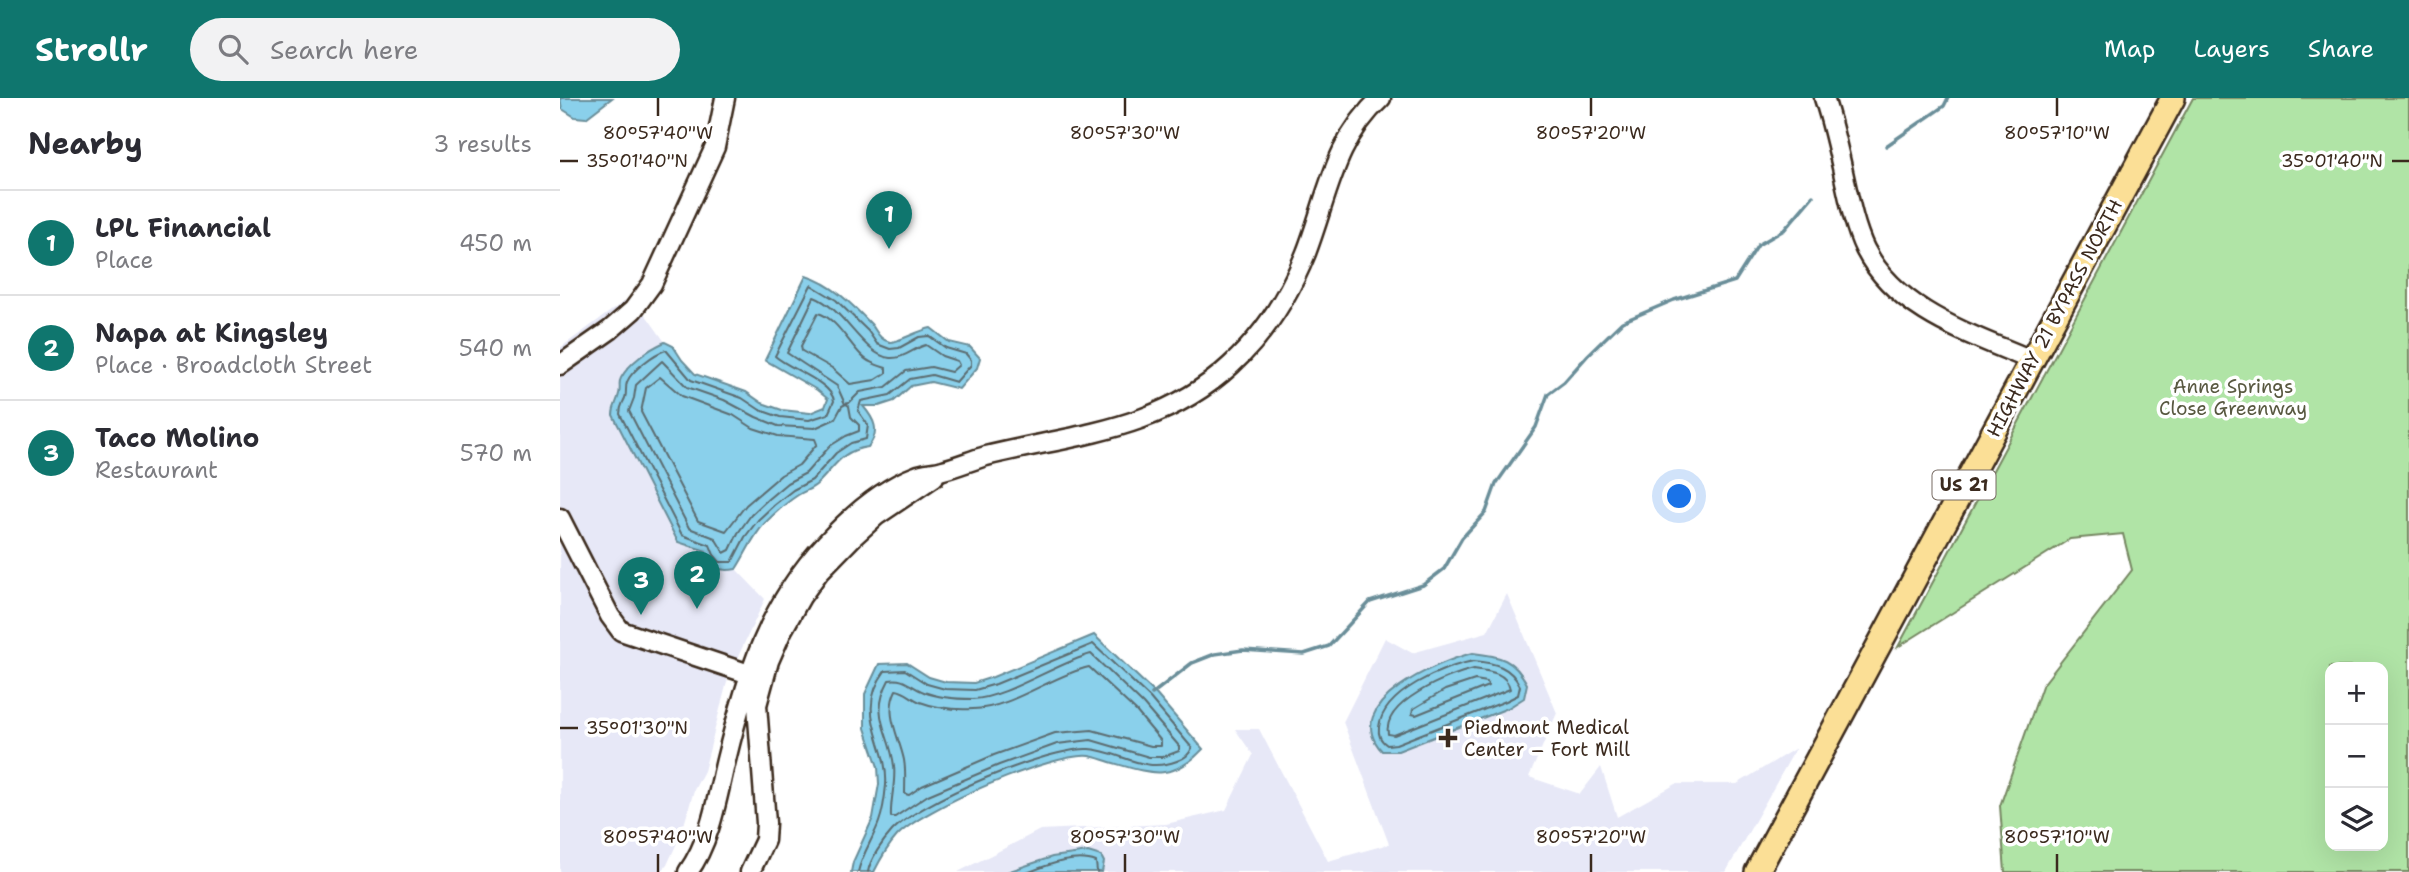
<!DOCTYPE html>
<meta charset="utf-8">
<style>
:root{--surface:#fff;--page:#f2f2f3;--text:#2b2b33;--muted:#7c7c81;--line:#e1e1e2;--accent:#0f766e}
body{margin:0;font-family:"Shantell Sans",sans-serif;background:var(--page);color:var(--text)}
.controls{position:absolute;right:21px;bottom:21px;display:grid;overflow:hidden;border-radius:14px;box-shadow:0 7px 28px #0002}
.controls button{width:63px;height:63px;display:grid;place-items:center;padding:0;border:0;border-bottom:2px solid var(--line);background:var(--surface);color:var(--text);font:35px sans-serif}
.you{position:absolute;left:1120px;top:399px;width:24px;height:24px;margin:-18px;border:5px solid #fff;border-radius:50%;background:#1a73e8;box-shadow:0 0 0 10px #1a73e833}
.badge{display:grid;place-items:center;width:46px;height:46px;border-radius:50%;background:var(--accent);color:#fff;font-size:23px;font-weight:700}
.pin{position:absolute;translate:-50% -58px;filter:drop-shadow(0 2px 4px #0008)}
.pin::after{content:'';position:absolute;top:37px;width:24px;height:21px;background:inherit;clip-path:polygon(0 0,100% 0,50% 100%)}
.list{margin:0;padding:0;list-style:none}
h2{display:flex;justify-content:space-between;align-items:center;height:91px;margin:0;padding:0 28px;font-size:30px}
h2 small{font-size:23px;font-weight:400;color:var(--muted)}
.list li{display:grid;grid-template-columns:46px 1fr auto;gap:21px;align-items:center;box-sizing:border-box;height:105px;padding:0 28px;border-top:2px solid var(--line)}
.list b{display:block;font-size:26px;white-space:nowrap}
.list p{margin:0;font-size:23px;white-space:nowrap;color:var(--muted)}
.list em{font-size:23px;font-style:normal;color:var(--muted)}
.icon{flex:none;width:38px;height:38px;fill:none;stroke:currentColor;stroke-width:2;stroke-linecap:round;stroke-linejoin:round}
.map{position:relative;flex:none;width:1849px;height:774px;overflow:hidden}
header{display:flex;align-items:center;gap:42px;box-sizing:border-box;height:98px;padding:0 35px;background:var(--accent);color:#fff}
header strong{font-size:33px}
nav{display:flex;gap:38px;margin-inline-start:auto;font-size:24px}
.search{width:490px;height:63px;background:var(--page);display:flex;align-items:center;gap:18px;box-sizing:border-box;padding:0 24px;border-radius:38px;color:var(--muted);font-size:26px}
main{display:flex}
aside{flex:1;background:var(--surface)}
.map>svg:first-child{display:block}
.built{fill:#e7e8f7}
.green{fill:#b0e4a6;stroke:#768762;stroke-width:2;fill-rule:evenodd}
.water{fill:#8ad0eb;stroke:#6a8e99;stroke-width:2}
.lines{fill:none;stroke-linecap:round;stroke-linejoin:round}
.shore{stroke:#5b6c70;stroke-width:2}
.stream{stroke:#6a8e99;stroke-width:3.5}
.minor-casing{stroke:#3b2a1e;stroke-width:23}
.major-casing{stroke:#3b2a1e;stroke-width:28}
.minor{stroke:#fff;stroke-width:18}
.major{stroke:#fbdf96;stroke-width:23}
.ticks{fill:none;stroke:#3b2a1e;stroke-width:2.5}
.poi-dot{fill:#3b2a1e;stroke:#fff;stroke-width:2.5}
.labels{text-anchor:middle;stroke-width:7;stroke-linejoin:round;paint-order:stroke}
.shield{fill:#fff;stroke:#766a62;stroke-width:2}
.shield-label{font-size:18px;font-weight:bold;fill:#3b2a1e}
.street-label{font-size:19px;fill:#3b2a1e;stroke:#fff}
.park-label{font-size:19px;fill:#585840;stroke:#fff}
.poi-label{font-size:19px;fill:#3b2a1e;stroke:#fff;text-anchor:start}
.ticks-label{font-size:18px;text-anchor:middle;fill:#3b2a1e;stroke:#fff;stroke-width:7;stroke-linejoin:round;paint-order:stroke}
</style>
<header>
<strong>Strollr</strong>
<div class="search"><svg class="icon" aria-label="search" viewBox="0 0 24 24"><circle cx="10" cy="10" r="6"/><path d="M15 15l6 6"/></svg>Search here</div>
<nav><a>Map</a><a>Layers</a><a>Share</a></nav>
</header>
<main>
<aside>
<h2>Nearby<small>3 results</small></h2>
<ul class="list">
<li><span class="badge">1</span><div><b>LPL Financial</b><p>Place</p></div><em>450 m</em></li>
<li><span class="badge">2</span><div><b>Napa at Kingsley</b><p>Place · Broadcloth Street</p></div><em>540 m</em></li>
<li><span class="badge">3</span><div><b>Taco Molino</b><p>Restaurant</p></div><em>570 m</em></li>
</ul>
</aside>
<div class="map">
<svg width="1849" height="774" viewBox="0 0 1849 774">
<rect width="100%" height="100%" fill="#fff"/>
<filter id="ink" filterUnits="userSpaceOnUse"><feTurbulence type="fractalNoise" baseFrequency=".0143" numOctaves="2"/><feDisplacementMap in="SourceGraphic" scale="14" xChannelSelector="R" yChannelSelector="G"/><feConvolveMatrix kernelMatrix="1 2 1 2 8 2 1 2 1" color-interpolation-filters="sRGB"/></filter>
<g filter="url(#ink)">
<g class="built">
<polygon points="70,199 88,220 105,244 93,249 67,271 59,282 59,296 53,308 147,453 166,473 176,471 205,501 168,580 144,673 134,692 122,734 107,767 101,774 0,774 0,250"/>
<polygon points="947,496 997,615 969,679 1020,696 1041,669 1057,719 1116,686 1177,686 1236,650 1166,774 398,774 480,732 606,726 666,712 693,657 675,631 699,631 768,763 829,746 783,624 825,540 852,555 927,534"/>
</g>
<path class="green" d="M1633,0h216v774h-404l-5,-66 42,-120 90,-116 -9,-36 -53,5 -172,108zM1770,569h53v179h-53z"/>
<g class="water">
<polygon points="0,0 52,0 26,20 15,19 2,11"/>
<path d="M246,178c26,8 46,28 65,48 6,7 8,16 19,18 7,1 29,-12 41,-14l18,14 21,5 10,11 -3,10 -18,21 -28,-7 -20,4 -17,15 -15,5h-16c11,13 18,25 5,41 -28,4 -32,19 -51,37 -5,5 -13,7 -19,11 -11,7 -23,18 -33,28 -13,14 -19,31 -29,46 -16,3 -22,-1 -31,-13l1,-5 -28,-9 -65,-127c0,-9 4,-12 6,-21 2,-6 -1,-11 2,-16 8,-15 28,-29 44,-36l8,4 9,14 13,14 51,18 16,11 20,7 28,3 15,-6 3,-8 -11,-9 -52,-30z"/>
<path d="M534,537l61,58 48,56c-31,34 -54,24 -93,13 -7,-2 -14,-5 -21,-6 -35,-4 -168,53 -192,80 -9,10 -17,24 -23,36h-23l2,-10 20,-44 6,-34 -1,-17 -13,-39v-34l14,-30 28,-1 22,14 17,5 28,1 19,-6z"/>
<path d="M913,555c27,3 41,6 54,31l-3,14 -16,10 -110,43h-16c-44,-47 57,-90 91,-98z"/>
<polygon points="528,754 541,758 544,764 542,774 447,774 492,759"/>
</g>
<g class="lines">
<g class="shore">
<path d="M251,187l25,15 32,31 9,13 13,5 9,-1 20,-11 10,-1 17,12 20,6 5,6v5l-15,17 -24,-7 -22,4 -20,16 -29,6 -3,10 10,14 -2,14 -15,4 -15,10 -24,27 -19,10 -19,15 -16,15 -13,17 -13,25h-12l-6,-7 -4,-10 -28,-10 -62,-121c0,-8 2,-9 5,-16 2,-5 0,-11 2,-16 4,-11 28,-29 39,-32l25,30 51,18 18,12 20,7 29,3 19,-6 6,-13c-2,-19 -45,-32 -59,-45z"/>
<path d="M254,199c30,11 50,59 76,61 14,1 24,-10 36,-13l16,11 15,5 2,4 -8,7 -20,-5 -25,4 -20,16 -26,5 -11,11 -4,1 -8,-18 -50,-33z"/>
<path d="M258,215c18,5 30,29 43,42 6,7 16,10 25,13v5l-11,7 -25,4 -18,-16 -30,-17 -1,-5z"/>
<polygon points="102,263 127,289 164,302 196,319 218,328 255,330 275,321 282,308 286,306 289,308 291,319 299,327 299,333 286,338 270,348 246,375 227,385 208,401 191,417 178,435 170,452 164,455 155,440 129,430 69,313 74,300 76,287"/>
<polygon points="100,279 122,298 173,317 193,330 218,338 255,341 257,346 239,367 221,377 186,407 166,433 138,423 81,314 86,290"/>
<path d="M531,556l52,50 36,42v5l-16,6h-14l-58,-17 -34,4 -58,21 -71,30 -33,22h-4c-1,-17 5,-34 3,-51 -4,-35 -25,-49 -5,-86 16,-3 21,7 35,12 15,6 33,7 49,7 33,-1 84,-36 118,-45z"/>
<path d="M914,563c21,2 36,5 46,25l-2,9 -12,6 -110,43 -9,1c-7,-5 -9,-10 -8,-18 4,-35 65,-61 95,-66z"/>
<path d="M529,569l47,44 25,30v5h-10l-59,-16 -37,3 -61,22 -72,31 -13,9 -4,-1c0,-11 1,-23 -1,-34 -5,-24 -20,-46 -8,-70 9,1 15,8 24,12 16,6 35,8 53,7 37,0 80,-34 116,-42z"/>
<path d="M914,571c15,2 32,3 36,20l-116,46 -6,-1c-6,-32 60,-59 86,-65z"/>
<polygon points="915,582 927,584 928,588 856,617 852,616 853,611 885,592"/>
<path d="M298,774c4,-18 15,-33 21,-50 4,-11 6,-26 7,-37 3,-42 -33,-71 -1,-114l20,-1 22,14 18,5 30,1 21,-6 97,-40 57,54 42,50c-3,7 -7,10 -15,13 -35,13 -56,-10 -88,-12 -39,-3 -171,53 -197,82 -9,10 -22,28 -24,41"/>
<path d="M469,774c19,-7 47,-18 67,-10l1,10"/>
</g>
<g class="stream">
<polyline points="1326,48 1384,8 1388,0"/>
<polyline points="592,596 632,565 655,556 683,552 744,556 769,548 810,504 863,487 884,471 902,440 926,414 936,386 976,329 988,296 1004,284 1028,257 1062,224 1114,202 1175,183 1198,147 1224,132 1253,98"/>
</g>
<g class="minor-casing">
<g id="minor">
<path d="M1264,0c9,27 15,55 21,83 5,23 10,47 20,68 32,63 106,85 166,111"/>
<polyline points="0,267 50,232 73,212 92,186 155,49 165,0"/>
<polyline points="0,420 50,518 61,533 198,579"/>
<path d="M128,774c23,-32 29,-75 38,-112 20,-82 41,-154 100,-217 25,-27 55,-54 90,-67 9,-4 19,-3 27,-6 15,-4 29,-10 43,-14 89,-22 174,-25 245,-91 34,-31 58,-70 75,-112 22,-57 28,-112 75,-155"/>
<polyline points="190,774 205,742 206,725 197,607 209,563 223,531 241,499 259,474 294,438 316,418 374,379"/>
</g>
</g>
<g class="major-casing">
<polyline id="major" points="1197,774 1613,0"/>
</g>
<use href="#minor" class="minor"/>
<use href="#major" class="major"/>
</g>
</g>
<path class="ticks" d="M98,0v18M565,0v18M1031,0v18M1497,0v18M0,63h18M1832,63h17M0,630h18M98,756v18M565,756v18M1031,756v18M1497,756v18"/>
<path class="poi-dot" d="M884.5 629.5h7v7h7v7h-7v7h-7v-7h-7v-7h7z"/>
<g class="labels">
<rect class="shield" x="1372.5" y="372.5" width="63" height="29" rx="5"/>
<g class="shield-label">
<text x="1404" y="393">US 21</text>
</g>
<g class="street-label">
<text transform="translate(1494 220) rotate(-62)" y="7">HIGHWAY 21 BYPASS NORTH</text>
</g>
<g class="park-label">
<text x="1673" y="295">Anne Springs<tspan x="1673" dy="22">Close Greenway</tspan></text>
</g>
<g class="poi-label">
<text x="904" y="636">Piedmont Medical<tspan x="904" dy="22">Center – Fort Mill</tspan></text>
</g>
</g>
<g class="ticks-label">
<text x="98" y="41">80°57'40"W</text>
<text x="565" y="41">80°57'30"W</text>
<text x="1031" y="41">80°57'20"W</text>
<text x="1497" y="41">80°57'10"W</text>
<text x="77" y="69">35°01'40"N</text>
<text x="1772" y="69">35°01'40"N</text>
<text x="77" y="636">35°01'30"N</text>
<text x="98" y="745">80°57'40"W</text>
<text x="565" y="745">80°57'30"W</text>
<text x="1031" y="745">80°57'20"W</text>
<text x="1497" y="745">80°57'10"W</text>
</g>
</svg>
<div class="controls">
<button>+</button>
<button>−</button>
<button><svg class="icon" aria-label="layers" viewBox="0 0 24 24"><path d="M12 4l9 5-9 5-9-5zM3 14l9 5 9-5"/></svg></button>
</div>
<div class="you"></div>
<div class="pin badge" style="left:329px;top:151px">1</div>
<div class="pin badge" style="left:137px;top:511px">2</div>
<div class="pin badge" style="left:81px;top:517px">3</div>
</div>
</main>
